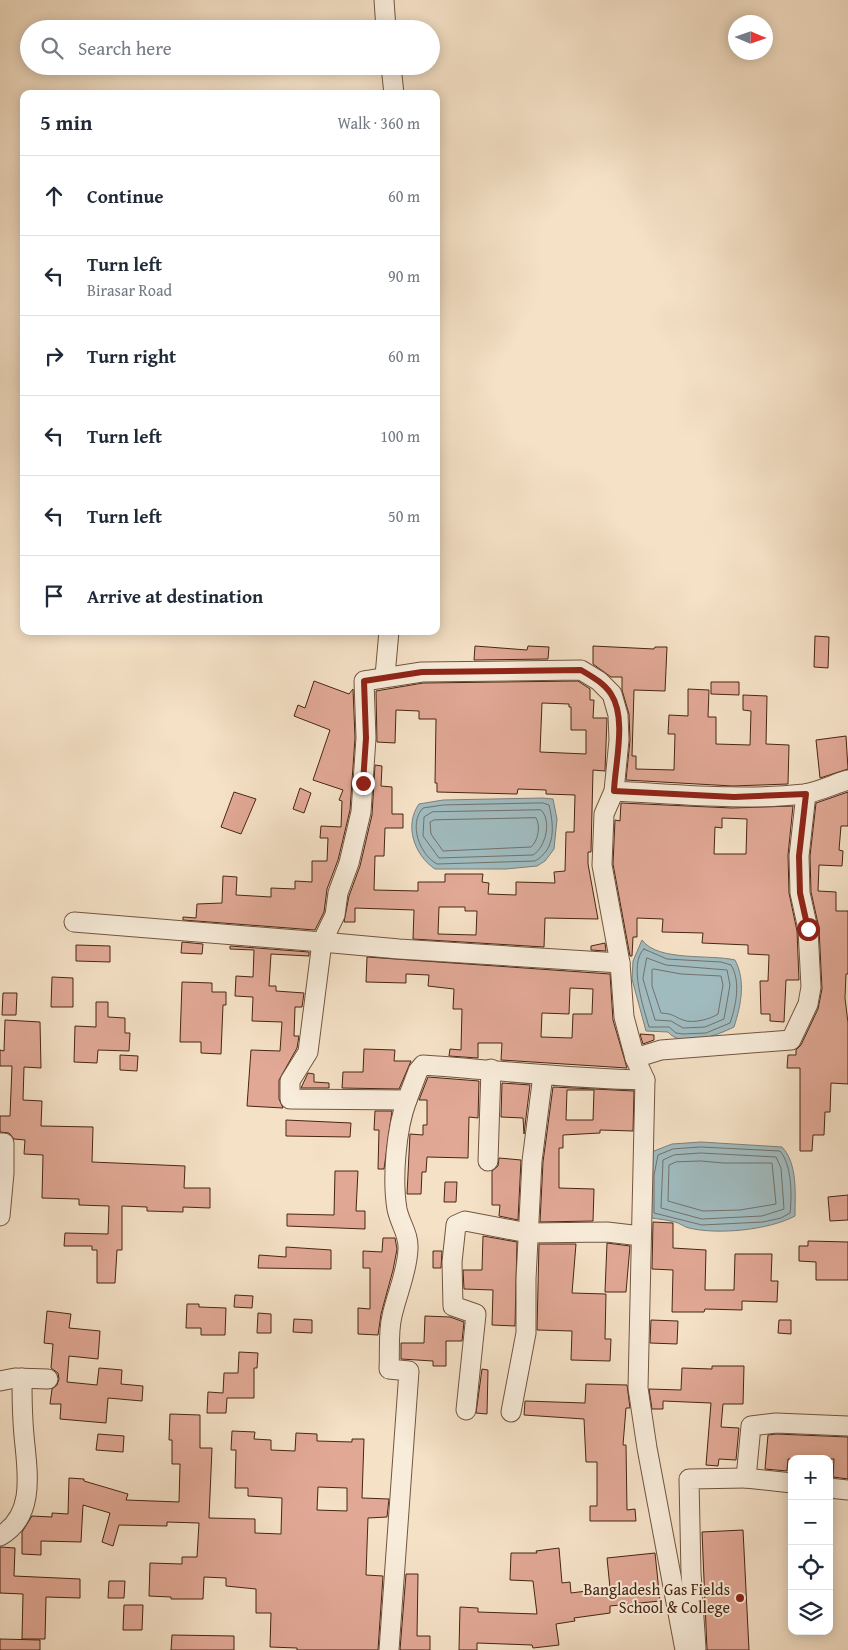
<!DOCTYPE html>
<meta charset="utf-8">
<style>
:root{--surface:#fff;--page:#f6f6f7;--text:#1f2937;--muted:#747a83;--line:#e0e1e3}
body{margin:0;font-family:"Gentium Book Plus",serif;background:var(--page);color:var(--text)}
.controls{position:absolute;right:15px;bottom:15px;display:grid;overflow:hidden;border-radius:10px;box-shadow:0 2px 12px #0003}
.controls button{width:45px;height:45px;display:grid;place-items:center;padding:0;border:0;border-bottom:1px solid var(--line);background:var(--surface);color:var(--text);font:25px sans-serif}
.compass{position:absolute;left:728px;top:15px;width:45px;height:45px;border-radius:50%;background:var(--surface);box-shadow:0 2px 12px #0003;rotate:92deg}
.stop{position:absolute;width:15px;height:15px;margin:-11px;border:4px solid #8f2418;border-radius:50%;background:#fff}
.stop.end{background:#8f2418;border-color:#fff;box-shadow:0 1px 5px #0008}
.list{margin:0;padding:0;list-style:none}
h2{display:flex;justify-content:space-between;align-items:center;height:65px;margin:0;padding:0 20px;font-size:21px}
h2 small{font-size:16px;font-weight:400;color:var(--muted)}
.list li{display:grid;grid-template-columns:32px 1fr auto;gap:15px;align-items:center;box-sizing:border-box;height:80px;padding:0 20px;border-top:1px solid var(--line)}
.list b{display:block;font-size:19px;white-space:nowrap}
.list p{margin:0;font-size:16px;white-space:nowrap;color:var(--muted)}
.list em{font-size:16px;font-style:normal;color:var(--muted)}
.icon{flex:none;width:28px;height:28px;fill:none;stroke:currentColor;stroke-width:2;stroke-linecap:round;stroke-linejoin:round}
.map{position:relative;flex:none;width:848px;height:1650px;overflow:hidden}
.search{position:absolute;background:var(--surface);box-shadow:0 2px 12px #0003;left:20px;top:20px;width:420px;height:55px;display:flex;align-items:center;gap:12px;box-sizing:border-box;padding:0 18px;border-radius:28px;color:var(--muted);font-size:19px}
.panel{position:absolute;background:var(--surface);box-shadow:0 2px 12px #0003;left:20px;top:90px;width:420px;height:545px;border-radius:10px}
.map>svg:first-child{display:block}
.water{fill:#a0bbbf;stroke:#7c7f7b}
.lines{fill:none;stroke-linecap:round;stroke-linejoin:round}
.shore{stroke:#74706a;stroke-width:1}
.building{fill:#e1a895;stroke:#472614;fill-rule:evenodd}
.minor-casing{stroke:#725540;stroke-width:21}
.minor{stroke:#f8ecda;stroke-width:19}
.route{stroke:#8f2418;stroke-width:6}
.poi-dot{fill:#8f2418;stroke:#f8ecda;stroke-width:2}
.labels{text-anchor:middle;stroke-width:4;stroke-linejoin:round;paint-order:stroke}
.poi-label{font-size:16px;fill:#472614;stroke:#f8ecda;text-anchor:end}
</style>
<div class="map">
<svg width="848" height="1650" viewBox="0 0 848 1650">
<rect width="100%" height="100%" fill="#f5e1c6"/>
<filter id="stains"><feTurbulence type="fractalNoise" baseFrequency=".004" numOctaves="4"/><feColorMatrix values="0 0 0 0 .2 0 0 0 0 .09 0 0 0 0 .02 0 0 0 .5 -.17"/></filter>
<radialGradient id="worn" r=".72"><stop offset=".6" stop-color="#630" stop-opacity="0"/><stop offset="1" stop-color="#630" stop-opacity=".3"/></radialGradient>
<g class="water">
<path d="M542,798l11,1 4,20 -3,30 -9,12 -8,5 -31,3h-71c-21,-14 -31,-44 -16,-65l24,-4z"/>
<path d="M642,940c16,22 68,14 93,20 11,21 6,45 -1,67 -16,8 -52,22 -66,5l-22,-1 -14,-52 1,-18z"/>
<path d="M701,1142l81,5c16,17 13,47 13,69 -26,14 -77,19 -106,12 -5,-1 -9,-5 -14,-6 -8,-2 -16,-3 -23,-4l-4,-5 2,-53 4,-9 18,-7z"/>
</g>
<g class="lines">
<g class="shore">
<path d="M543,803l6,2c5,21 7,44 -14,56l-98,3c-17,-9 -29,-40 -14,-56l20,-3z"/>
<path d="M541,810c11,10 5,37 -8,45l-94,3 -16,-22 1,-19 8,-5z"/>
<path d="M536,818c5,8 2,23 -5,29l-88,4 -12,-17 -1,-12 4,-2z"/>
<path d="M644,949l23,10 54,3 10,3c10,16 5,41 -1,58l-24,10 -23,1 -7,-1 -7,-6h-20c-5,-18 -21,-64 -5,-78z"/>
<polygon points="647,958 666,965 727,970 730,985 724,1019 705,1027 683,1028 671,1021 655,1020 643,979"/>
<path d="M654,969l27,5 40,2 2,9 -5,29c-7,5 -26,10 -35,6 -11,-4 -8,-6 -22,-7l-9,-27v-16z"/>
<path d="M701,1147l79,4c12,14 12,45 10,62l-9,5 -18,4 -61,3 -48,-12v-38l4,-20 15,-6z"/>
<polygon points="701,1153 776,1157 781,1168 784,1209 762,1216 702,1219 661,1208 663,1160 674,1155"/>
<polygon points="701,1161 723,1163 772,1163 776,1204 740,1210 703,1211 668,1201 669,1165 676,1162"/>
</g>
</g>
<g class="building">
<polygon points="815,636 829,637 828,668 814,667"/>
<polygon points="475,646 527,650 528,646 549,647 548,659 474,660"/>
<polygon points="593,646 654,649 655,647 667,647 665,691 634,690 632,756 636,756 636,769 674,770 675,734 668,734 669,715 688,716 688,689 709,690 708,717 716,717 716,744 750,745 751,711 743,710 743,695 767,696 766,744 789,745 788,784 733,786 626,780 630,740 629,714 622,690 622,677 611,677 593,664"/>
<polygon points="314,681 349,694 353,689 355,738 350,810 338,860 327,889 324,912 315,930 183,920 183,917 196,918 197,904 222,903 223,876 237,877 236,895 271,897 271,888 295,889 295,881 312,882 312,861 327,861 328,838 320,838 321,826 341,827 342,801 339,800 343,790 313,780 330,730 294,716 298,705 305,708"/>
<path d="M578,681l12,8v11h4l-1,18h14l-2,53 -12,-1 -2,82h-3v12l10,55 -53,-1 -1,29 -131,-8 1,-29 -59,-2v14h-11l5,-26 11,-30 12,-51 3,-50 7,1 -1,20 11,1v27h11v14h-18l-1,28h-9l-1,34 44,1v-9h27v-8h38l-1,8 7,1 -1,11 28,1v-13l39,1 -1,-11 11,-1 1,-39h8l1,-37 -29,-1v-4l-28,-1 -1,5 -80,-2v-9h-2l1,-64h-17v-8l-23,-1 -1,33 -18,-1 -1,-51 47,-8zM542,703l27,1v3h2v23h15v24l-46,-2zM439,907h26v4h12l-1,24 -38,-1z"/>
<polygon points="711,682 739,682 739,695 711,694"/>
<polygon points="846,736 848,769 820,778 816,740"/>
<polygon points="300,788 311,793 304,813 293,809"/>
<polygon points="234,792 256,799 241,834 221,827"/>
<polygon points="848,792 848,826 841,826 839,850 843,851 842,866 819,865 818,891 836,892 836,911 848,911 848,974 846,974 845,998 848,1023 848,1084 831,1083 830,1112 825,1112 824,1135 813,1135 812,1151 800,1151 800,1068 787,1068 788,1055 796,1055 796,1050 801,1045 818,1009 822,989 819,928 811,892 810,856 816,803"/>
<path d="M621,803l111,5 61,-2 -5,49 1,38 8,38 2,49h-13l-2,42 -14,-1v-7h-9l-1,-33h8l1,-26 -21,-1v-9l-46,-2 1,-10 -41,-1 1,-13 -26,-1v19h-4l-1,19h-2l-17,-92 2,-44 5,1zM722,818l25,1 -1,35h-32l1,-27 7,1z"/>
<polygon points="182,942 203,944 202,954 181,953"/>
<polygon points="605,943 606,951 591,950 591,946"/>
<polygon points="76,945 110,946 110,962 76,961"/>
<polygon points="230,946 309,952 309,956 271,954 269,986 276,986 276,991 304,993 302,1007 295,1007 294,1036 299,1036 297,1048 279,1080 279,1099 283,1108 247,1106 251,1050 280,1051 282,1022 252,1021 253,997 235,996 236,976 253,977 254,950 230,949"/>
<path d="M367,957l243,17 3,46 14,48 -126,-8 1,-17h-24v15l-29,-2 1,-7 11,1 1,-41h-9l1,-20 -26,-3 1,-11 -23,-1v9l-40,-1zM570,988l23,1 -1,25h-19l-1,24 -31,-1 1,-24 27,1z"/>
<polygon points="52,977 73,978 73,1007 51,1007"/>
<polygon points="182,982 212,983 212,992 226,992 226,1005 223,1005 221,1054 201,1053 201,1042 180,1042"/>
<polygon points="3,993 17,993 16,1015 2,1015"/>
<polygon points="96,1002 108,1002 108,1017 125,1018 125,1033 130,1033 129,1051 98,1050 97,1063 74,1062 75,1026 96,1027"/>
<polygon points="5,1020 40,1022 41,1068 24,1067 23,1100 42,1101 41,1126 93,1127 92,1162 185,1166 184,1188 210,1188 210,1208 183,1207 183,1212 147,1211 147,1207 122,1206 122,1250 117,1250 115,1283 97,1283 97,1250 92,1250 92,1246 64,1246 65,1233 108,1234 109,1206 79,1205 79,1199 42,1198 43,1155 24,1154 25,1140 14,1139 9,1133 0,1132 0,1116 10,1116 12,1066 0,1066 0,1050 4,1051"/>
<polygon points="640,1034 654,1035 654,1040 643,1044"/>
<polygon points="364,1049 395,1050 394,1061 411,1061 399,1089 342,1088 343,1072 363,1072"/>
<polygon points="120,1055 138,1056 137,1071 120,1070"/>
<polygon points="308,1073 314,1074 314,1082 329,1083 329,1088 301,1088"/>
<polygon points="428,1077 479,1081 478,1118 469,1117 468,1158 427,1157 426,1172 422,1172 421,1194 407,1194 410,1134 423,1135 423,1125 427,1125 427,1100 419,1100"/>
<polygon points="502,1083 530,1085 524,1134 523,1118 501,1117"/>
<path d="M553,1087l81,4 -1,40 -33,-1v3l-37,2v13h-4v40l35,1 -1,32 -53,1 3,-60zM567,1090h27l-1,30h-27z"/>
<polygon points="375,1111 392,1111 384,1169 378,1169 379,1130 374,1130"/>
<polygon points="286,1120 351,1123 350,1137 286,1136"/>
<polygon points="499,1158 521,1160 518,1220 499,1216 500,1205 492,1205 492,1171 498,1166"/>
<polygon points="335,1171 358,1171 356,1211 365,1211 365,1229 287,1226 287,1214 334,1215"/>
<polygon points="445,1182 457,1182 456,1202 444,1202"/>
<polygon points="848,1195 848,1220 830,1221 828,1197"/>
<polygon points="653,1222 673,1223 673,1248 706,1250 705,1290 734,1290 735,1254 772,1254 771,1281 778,1281 777,1302 742,1301 742,1310 705,1309 704,1312 672,1312 673,1270 652,1269"/>
<polygon points="483,1236 517,1242 515,1326 492,1325 493,1290 464,1289 463,1270 482,1270"/>
<polygon points="383,1238 395,1238 397,1249 393,1270 381,1314 378,1335 358,1334 358,1308 370,1309 370,1268 363,1268 363,1251 382,1252"/>
<polygon points="808,1241 848,1242 848,1280 816,1280 816,1262 799,1261 799,1246 808,1246"/>
<polygon points="607,1243 630,1246 626,1292 605,1292"/>
<polygon points="539,1244 576,1244 572,1293 606,1294 605,1339 611,1339 610,1361 571,1360 572,1331 537,1330"/>
<polygon points="286,1247 331,1250 331,1269 258,1268 259,1255 286,1257"/>
<polygon points="433,1251 442,1251 441,1268 433,1268"/>
<polygon points="235,1295 253,1296 252,1308 234,1307"/>
<polygon points="187,1304 199,1304 199,1307 226,1308 225,1335 201,1335 201,1328 186,1328"/>
<polygon points="47,1311 71,1314 69,1328 100,1331 98,1359 69,1356 67,1382 97,1385 99,1368 122,1370 121,1384 143,1386 142,1401 108,1398 106,1423 60,1419 61,1404 50,1404 52,1389 57,1385 59,1379 58,1373 51,1368 53,1344 44,1343"/>
<polygon points="258,1313 271,1314 271,1333 257,1333"/>
<polygon points="425,1316 450,1317 464,1322 462,1341 446,1341 446,1366 433,1366 433,1361 401,1359 401,1343 424,1343"/>
<polygon points="294,1319 312,1320 312,1333 293,1332"/>
<polygon points="651,1320 678,1321 677,1344 650,1343"/>
<polygon points="779,1320 791,1320 791,1334 778,1333"/>
<polygon points="239,1352 258,1353 257,1368 254,1368 254,1398 227,1398 226,1413 207,1413 208,1392 223,1393 224,1373 238,1373"/>
<polygon points="712,1366 744,1366 743,1404 723,1404 721,1427 739,1428 736,1460 719,1459 718,1466 706,1465 711,1403 663,1401 663,1409 652,1409 649,1389 681,1390 682,1368 712,1369"/>
<polygon points="482,1369 488,1370 487,1414 476,1413"/>
<polygon points="586,1384 627,1385 630,1408 626,1408 623,1445 626,1445 627,1510 635,1509 636,1521 590,1521 590,1506 597,1506 597,1462 586,1462 584,1419 524,1415 525,1401 585,1403"/>
<path d="M170,1414l30,1v33h12l-3,70 46,1v14l26,1 1,-36 -34,-2v-8h-13l1,-38h-5l1,-19 23,1 -1,7 17,1v10l24,1 1,-18 21,1v7l35,1v-3h12l-2,59 27,1 -2,18 -19,1 -2,57 17,1 -5,74h-81v-2l-27,-1 1,-34h-15v-24l-30,-3v-8l-22,-1 -1,22h-32v-2l-22,-1 1,-33 32,1v-7h15l2,-34 -32,-1v4l-48,-1 -6,21 -11,-4 8,-29 -27,-8 -2,37 -40,-1v14l-19,-1v-22l10,-16 20,1v-4l16,1 1,-36 15,1v2l44,13 -2,6 53,2 1,-38h-8v-24h-3zM318,1487l29,1v23l-30,-1z"/>
<polygon points="98,1434 124,1436 123,1452 96,1450"/>
<polygon points="776,1434 848,1437 848,1479 833,1477 834,1459 788,1459 787,1471 765,1469 768,1435"/>
<polygon points="743,1530 749,1650 707,1650 702,1532"/>
<polygon points="0,1547 15,1548 14,1576 80,1579 80,1598 46,1597 45,1639 22,1639 23,1594 0,1593"/>
<polygon points="559,1548 562,1583 570,1582 571,1593 610,1588 607,1558 655,1553 660,1601 610,1606 610,1613 574,1618 575,1621 556,1624 559,1645 533,1648 532,1645 477,1643 477,1650 459,1650 460,1607 478,1608 478,1612 537,1614 533,1581 510,1580 511,1553 537,1553 536,1551"/>
<polygon points="406,1574 418,1574 417,1636 430,1636 430,1650 400,1650"/>
<polygon points="109,1581 125,1581 124,1598 108,1598"/>
<polygon points="124,1605 143,1605 142,1630 123,1630"/>
<polygon points="172,1635 234,1636 234,1650 171,1650"/>
<polygon points="0,1639 40,1640 40,1650 0,1650"/>
</g>
<g class="lines">
<g class="minor-casing">
<g id="minor">
<polyline points="384,0 386,29"/>
<polyline points="391,66 394,94"/>
<polyline points="385,676 389,631"/>
<path d="M614,791c63,3 127,10 190,3 14,-2 30,-10 44,-14"/>
<polyline points="74,922 322,942 335,915 338,893 349,863 361,812 366,738 364,681 422,672 581,670 599,681 612,694 618,715 619,740 614,791 604,814 602,865 620,963 624,1017 635,1058 645,1080 638,1388 647,1448 685,1650"/>
<path d="M620,963l-221,-14 -77,-7 -14,110 -18,29v18l117,1 11,-29 5,-6c74,5 147,14 222,15"/>
<polyline points="635,1058 661,1050 791,1040 808,1004 811,987 808,929 800,893 799,856 806,794"/>
<polyline points="0,1143 4,1143 4,1173 0,1216"/>
<polyline points="488,1161 491,1069"/>
<polyline points="0,1381 15,1378 48,1379"/>
<polyline points="466,1410 476,1314 453,1306 452,1262 456,1225 465,1221 528,1233 607,1232 641,1236"/>
<polyline points="511,1412 526,1333 526,1279 532,1161 543,1075"/>
<polyline points="792,1483 746,1478 751,1426 776,1423 848,1426"/>
<polyline points="829,1488 848,1490"/>
<path d="M0,1536c41,-23 24,-78 23,-115 -1,-14 -1,-29 -1,-43"/>
<polyline points="696,1648 691,1573 689,1479 746,1478"/>
<path d="M389,1650l20,-279 -20,-2c1,-17 -1,-37 3,-53 5,-23 15,-43 16,-67 1,-15 -8,-25 -11,-40 -5,-30 -1,-80 10,-109"/>
</g>
</g>
<use href="#minor" class="minor"/>
</g>
<g class="lines">
<path class="route" d="M363,783l3,-45 -2,-57 58,-9 159,-2c10,6 23,13 30,24 16,24 4,70 3,97l120,6 72,-3 -7,62 1,37 8,36"/>
</g>
<circle class="poi-dot" cx="740" cy="1598" r="5"/>
<g class="labels">
<g class="poi-label">
<text x="730" y="1595">Bangladesh Gas Fields<tspan x="730" dy="18">School &amp; College</tspan></text>
</g>
</g>
<rect width="100%" height="100%" filter="url(#stains)"/>
<rect width="100%" height="100%" fill="url(#worn)"/>
</svg>
<div class="controls">
<button>+</button>
<button>−</button>
<button><svg class="icon" aria-label="locate" viewBox="0 0 24 24"><circle cx="12" cy="12" r="6"/><path d="M12 2v4M12 18v4M2 12h4M18 12h4"/></svg></button>
<button><svg class="icon" aria-label="layers" viewBox="0 0 24 24"><path d="M12 4l9 5-9 5-9-5zM3 14l9 5 9-5"/></svg></button>
</div>
<svg class="compass" viewBox="-18 -18 36 36"><path d="M0-13l5 13h-10z" fill="#e53935"/><path d="M0 13l5-13h-10z" fill="#747a83"/></svg>
<div class="stop" style="left:808px;top:929px"></div>
<div class="stop end" style="left:363px;top:783px"></div>
<div class="search"><svg class="icon" aria-label="search" viewBox="0 0 24 24"><circle cx="10" cy="10" r="6"/><path d="M15 15l6 6"/></svg>Search here</div>
<section class="panel">
<h2>5 min<small>Walk · 360 m</small></h2>
<ul class="list">
<li><svg class="icon" aria-label="ahead" viewBox="0 0 24 24"><path d="M12 20V5M6 11l6-6 6 6"/></svg><div><b>Continue</b></div><em>60 m</em></li>
<li><svg class="icon" aria-label="left" viewBox="0 0 24 24"><path d="M17 20v-9H6M10 6l-5 5 5 5"/></svg><div><b>Turn left</b><p>Birasar Road</p></div><em>90 m</em></li>
<li><svg class="icon" aria-label="right" viewBox="0 0 24 24"><path d="M7 20v-9h11M14 6l5 5-5 5"/></svg><div><b>Turn right</b></div><em>60 m</em></li>
<li><svg class="icon" aria-label="left" viewBox="0 0 24 24"><path d="M17 20v-9H6M10 6l-5 5 5 5"/></svg><div><b>Turn left</b></div><em>100 m</em></li>
<li><svg class="icon" aria-label="left" viewBox="0 0 24 24"><path d="M17 20v-9H6M10 6l-5 5 5 5"/></svg><div><b>Turn left</b></div><em>50 m</em></li>
<li><svg class="icon" aria-label="arrive" viewBox="0 0 24 24"><path d="M6 21V4h12l-3 4 3 4H6"/></svg><div><b>Arrive at destination</b></div></li>
</ul>
</section>
</div>
